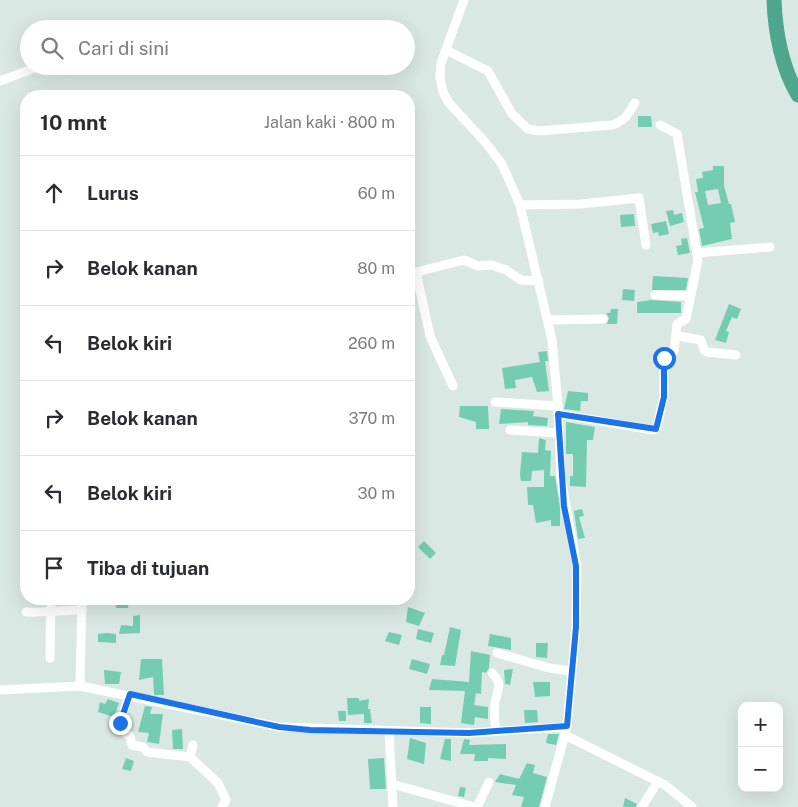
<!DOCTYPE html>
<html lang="id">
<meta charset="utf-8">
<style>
:root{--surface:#fff;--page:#f2f2f3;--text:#2b2b33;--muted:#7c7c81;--line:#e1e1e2}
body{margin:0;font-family:"Public Sans",sans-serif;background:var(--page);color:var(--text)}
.controls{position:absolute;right:15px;bottom:15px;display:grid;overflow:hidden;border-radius:10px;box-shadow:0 5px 20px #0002}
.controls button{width:45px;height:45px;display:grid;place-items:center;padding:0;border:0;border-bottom:1px solid var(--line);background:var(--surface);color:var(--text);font:25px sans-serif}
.stop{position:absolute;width:15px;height:15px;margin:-11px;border:4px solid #1a73e8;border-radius:50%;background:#fff}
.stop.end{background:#1a73e8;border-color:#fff;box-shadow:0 1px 5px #0008}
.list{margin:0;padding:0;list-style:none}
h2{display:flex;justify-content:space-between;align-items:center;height:65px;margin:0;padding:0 20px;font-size:21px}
h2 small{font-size:16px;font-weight:400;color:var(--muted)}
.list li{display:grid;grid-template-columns:32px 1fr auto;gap:15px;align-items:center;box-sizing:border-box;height:75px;padding:0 20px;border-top:1px solid var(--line)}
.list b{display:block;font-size:19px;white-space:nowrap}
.list em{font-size:16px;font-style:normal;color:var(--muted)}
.icon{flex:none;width:28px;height:28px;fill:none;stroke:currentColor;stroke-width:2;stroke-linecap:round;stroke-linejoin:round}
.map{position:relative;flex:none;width:798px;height:807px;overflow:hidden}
.search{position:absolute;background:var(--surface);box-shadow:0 5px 20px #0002;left:20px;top:20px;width:395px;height:55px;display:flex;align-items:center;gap:12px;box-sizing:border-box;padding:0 18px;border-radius:28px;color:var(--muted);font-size:19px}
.panel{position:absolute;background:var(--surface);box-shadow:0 5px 20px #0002;left:20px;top:90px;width:395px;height:515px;border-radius:20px}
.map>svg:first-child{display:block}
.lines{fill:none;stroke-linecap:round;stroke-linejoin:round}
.river{stroke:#4ea68d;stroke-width:15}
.building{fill:#74ccb1;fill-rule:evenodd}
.minor{stroke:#fff;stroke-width:9}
.route{stroke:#1a73e8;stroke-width:6}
</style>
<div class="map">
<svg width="798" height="807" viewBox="0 0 798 807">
<rect width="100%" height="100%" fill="#dae8e3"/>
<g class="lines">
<path class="river" d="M774,0c1,32 8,68 24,95"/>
</g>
<g class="building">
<polygon points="638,116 651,116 652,127 638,127"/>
<path d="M713,166h11v20l5,18h2l4,18 -5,1 2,16 -30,7 -3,-17 5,-1 -9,-36h3l-2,-13 7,-1 -1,-6 11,-2zM718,189l3,14 -13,2 -3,-14z"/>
<polygon points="673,210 674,215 682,213 684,222 670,226 666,211"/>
<polygon points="634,214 635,226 621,227 620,215"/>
<polygon points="666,221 669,234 659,236 658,232 653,233 651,224"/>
<polygon points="687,238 690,253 678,255 676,246 682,245 681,239"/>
<polygon points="653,276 688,278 686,290 652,290"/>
<polygon points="623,289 635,290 634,301 622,300"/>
<polygon points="651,300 681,302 681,313 637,313 637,302"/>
<polygon points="729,304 741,309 737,319 732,317 726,331 729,332 726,343 715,340"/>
<polygon points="611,309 618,309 617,324 607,324 609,318 606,313 610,313"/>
<polygon points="547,351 548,361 545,361 549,391 537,392 532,377 515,380 516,388 505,389 502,368 540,362 538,352"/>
<polygon points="568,391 588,393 588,401 581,401 580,411 564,409"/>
<polygon points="460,406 488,406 489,429 476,429 476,422 459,417"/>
<polygon points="501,409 534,411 533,416 548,418 547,426 528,425 528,422 499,424"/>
<polygon points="566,422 595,427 593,440 587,440 586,487 570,486 570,476 573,476 573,454 566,454"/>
<polygon points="539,438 546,440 545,450 551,451 550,476 555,476 560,508 560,526 551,526 551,520 536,523 533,505 528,505 527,487 544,487 544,470 532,471 531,481 521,481 520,474 522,452 538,453"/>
<polygon points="582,509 584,516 579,517 585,538 578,539 574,511"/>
<polygon points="424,541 436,553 430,559 418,547"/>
<polygon points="115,599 129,599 128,608 116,608"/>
<polygon points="408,607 425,613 419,626 406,622"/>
<polygon points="140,615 140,633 119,634 121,625 133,626 133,616"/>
<polygon points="450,627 461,630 455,666 440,665 442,655 444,655"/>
<polygon points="418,629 434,633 431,643 416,639"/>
<polygon points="389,632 402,635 399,645 385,641"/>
<polygon points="107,633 116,634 116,643 98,642 98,634"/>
<polygon points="490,634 511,638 511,650 488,646"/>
<polygon points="536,643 548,643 547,658 536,657"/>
<polygon points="471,651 490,655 489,668 486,673 482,672 481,694 476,693 474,705 488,707 488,719 475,717 474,725 461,723 465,691 429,690 432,679 469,682"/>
<polygon points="141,659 162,659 164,695 154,695 153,677 139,680"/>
<polygon points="412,659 430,664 427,674 409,669"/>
<polygon points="513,669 510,685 505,684 504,670"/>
<polygon points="104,670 121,672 119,684 105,684"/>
<polygon points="533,682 550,682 550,696 535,697"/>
<polygon points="347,698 359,698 359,701 369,699 368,709 370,709 372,723 364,723 364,714 348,715"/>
<polygon points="108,699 119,703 114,717 98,712 100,702 105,704"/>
<polygon points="145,706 152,707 150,714 163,714 159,744 147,742 149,733 138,732"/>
<polygon points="420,707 431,707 431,724 420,723"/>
<polygon points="524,710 537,710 538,722 525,723"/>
<polygon points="338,711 346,711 346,721 339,721"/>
<polygon points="182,729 183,749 173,749 172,730"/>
<polygon points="548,734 559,734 556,745 546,743"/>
<polygon points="410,738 426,743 424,764 407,759"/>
<polygon points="445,739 451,739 451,761 440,759"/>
<polygon points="464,739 470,740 469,745 506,744 506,759 488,758 488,761 474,761 475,754 460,754"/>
<polygon points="126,758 134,761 131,771 122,769"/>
<polygon points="384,758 386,789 370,789 368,759"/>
<polygon points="527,763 535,765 533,773 547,777 539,807 521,807 524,797 512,795 516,785 495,782 500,774 519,779"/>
<polygon points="460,787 466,788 464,797 458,796"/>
<polygon points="625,798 637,804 636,807 623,807"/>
</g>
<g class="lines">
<g class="minor">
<polyline points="464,0 441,63 440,78 443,92 449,103 485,142 502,164 520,205 552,340 558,406 561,478 577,567 576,627 567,727 545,807"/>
<path d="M446,50l42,21 24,43 16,15 11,2 73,-6c13,-4 16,-11 23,-22"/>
<polyline points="0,81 40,66"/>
<polyline points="520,205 581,204 639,198 646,245"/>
<polyline points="697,253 770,247"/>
<polyline points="655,295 690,296"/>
<polyline points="548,320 603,319"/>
<polyline points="678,336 701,340 704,350 707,352 736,355"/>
<polyline points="453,386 430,336 416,272 464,260 478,266 492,265 506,270 521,280 539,281"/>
<polyline points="495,402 558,406"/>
<polyline points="558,414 653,430 657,427 664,397 664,355 674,351 677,324 686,319 698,260 677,134 660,125"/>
<polyline points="510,430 558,433"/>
<path d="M26,612c19,1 36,-2 56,-2"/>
<polyline points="497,653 549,668 571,671"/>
<polyline points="50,658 51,599"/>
<path d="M492,673c12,13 5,16 3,30 -2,9 0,19 1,28"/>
<polyline points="80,686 82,599"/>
<polyline points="0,690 80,686 279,727 469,733 567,727"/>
<polyline points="129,695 120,723 121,731 130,736 132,745 143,747 147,752 190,757 218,783 226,800 222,807"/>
<polyline points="389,732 393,807"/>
<polyline points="565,735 665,785 692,807"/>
<polyline points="190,757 193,745"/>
<polyline points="392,784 475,807"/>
<polyline points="477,807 489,782"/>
<polyline points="642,807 658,781"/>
</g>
</g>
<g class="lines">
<polyline class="route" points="120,723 130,694 279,727 310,730 469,733 567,726 576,627 576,566 564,506 558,414 656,429 664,397 664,358"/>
</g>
</svg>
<div class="controls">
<button>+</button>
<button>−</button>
</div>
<div class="stop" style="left:664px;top:358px"></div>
<div class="stop end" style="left:120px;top:723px"></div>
<div class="search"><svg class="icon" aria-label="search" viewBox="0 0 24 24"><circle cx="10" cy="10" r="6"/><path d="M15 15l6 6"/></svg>Cari di sini</div>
<section class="panel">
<h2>10 mnt<small>Jalan kaki · 800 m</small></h2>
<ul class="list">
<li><svg class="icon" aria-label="ahead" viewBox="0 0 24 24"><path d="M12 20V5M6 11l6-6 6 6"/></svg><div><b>Lurus</b></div><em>60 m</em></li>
<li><svg class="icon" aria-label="right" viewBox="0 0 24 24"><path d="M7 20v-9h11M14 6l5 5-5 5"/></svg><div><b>Belok kanan</b></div><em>80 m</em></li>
<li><svg class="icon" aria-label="left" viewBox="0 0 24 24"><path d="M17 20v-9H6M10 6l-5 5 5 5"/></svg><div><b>Belok kiri</b></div><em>260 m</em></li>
<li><svg class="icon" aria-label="right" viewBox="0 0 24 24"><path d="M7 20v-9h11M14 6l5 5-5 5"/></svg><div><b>Belok kanan</b></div><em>370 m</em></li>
<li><svg class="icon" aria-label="left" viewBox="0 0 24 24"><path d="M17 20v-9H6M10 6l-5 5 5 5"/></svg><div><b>Belok kiri</b></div><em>30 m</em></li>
<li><svg class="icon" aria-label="arrive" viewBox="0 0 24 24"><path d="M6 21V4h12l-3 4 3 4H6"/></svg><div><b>Tiba di tujuan</b></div></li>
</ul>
</section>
</div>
